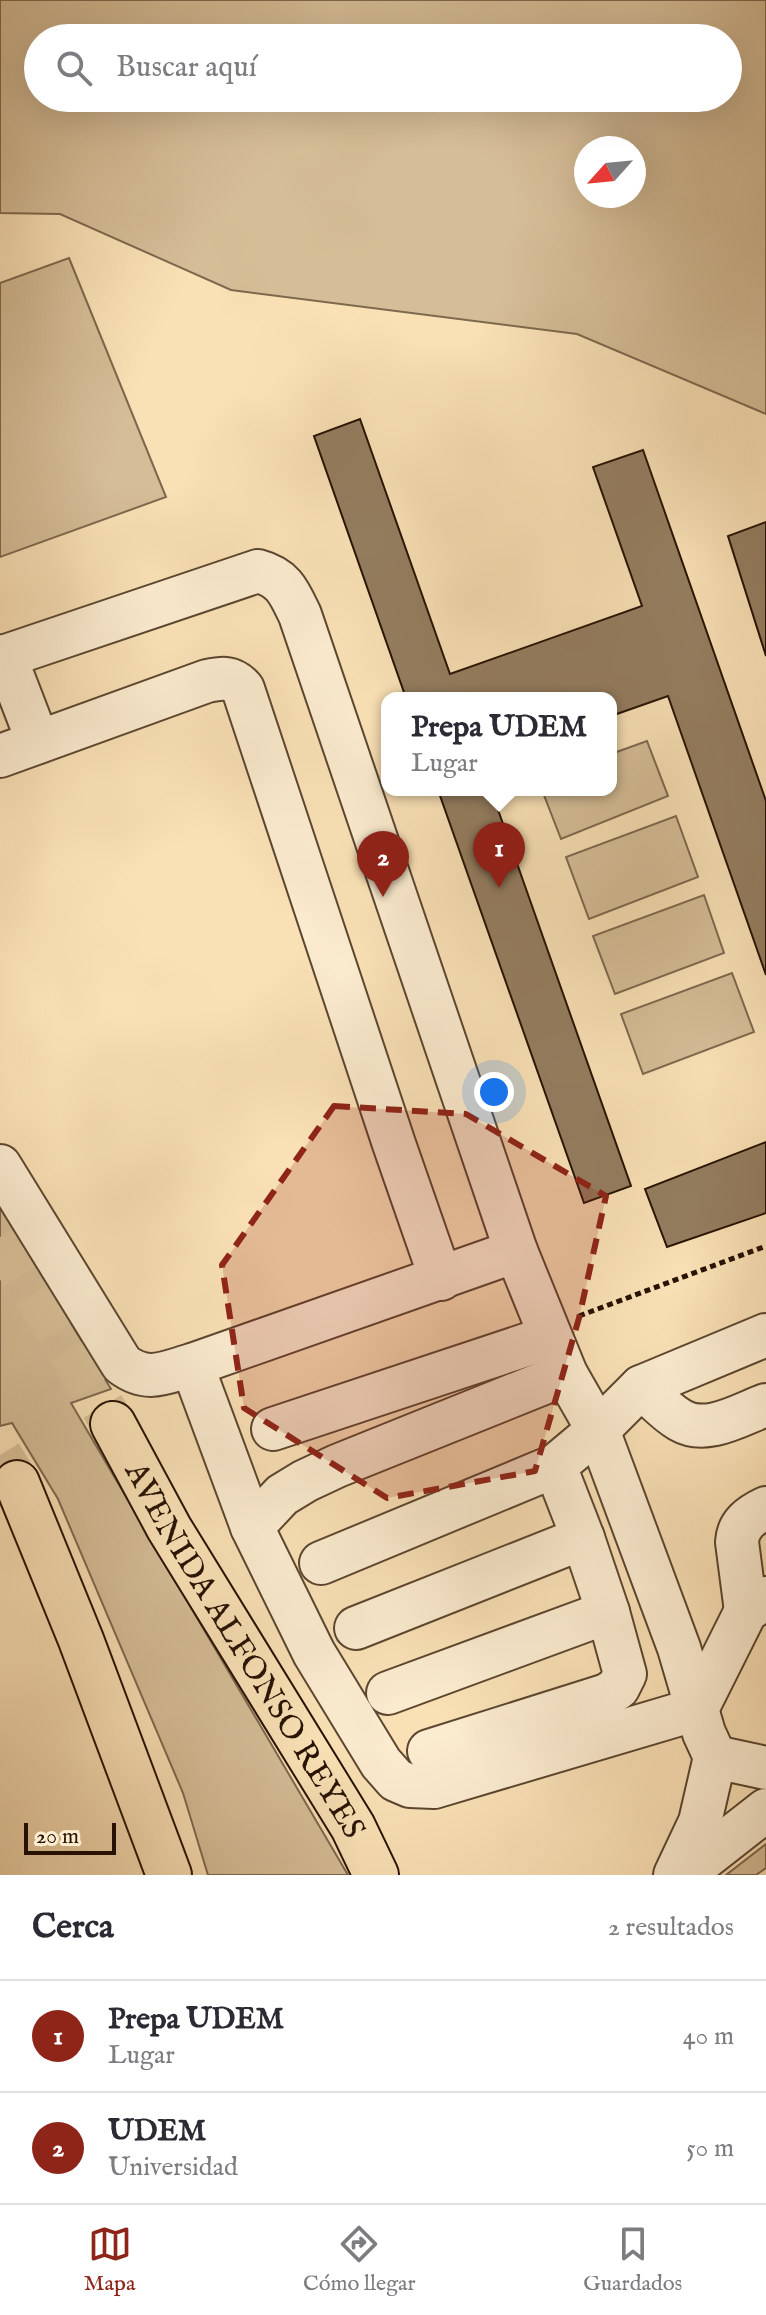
<!DOCTYPE html>
<html lang="es">
<meta charset="utf-8">
<style>
:root{--surface:#fff;--page:#f7f7f7;--text:#2b2b33;--muted:#7c7c81;--line:#e1e1e2;--accent:#8f2418}
body{margin:0;font-family:"IM FELL English",serif;background:var(--page);color:var(--text)}
.compass{position:absolute;left:574px;top:136px;width:72px;height:72px;border-radius:50%;background:var(--surface);box-shadow:0 8px 32px #0002;rotate:243deg}
.scale{position:absolute;left:24px;bottom:20px;width:92px;box-sizing:border-box;padding-left:8px;border:4px solid #271204;border-top:0;font-size:22px;line-height:28px;white-space:nowrap;color:#271204;-webkit-text-stroke:6px #fbebcf;paint-order:stroke}
.you{position:absolute;left:494px;top:1092px;width:28px;height:28px;margin:-20px;border:6px solid #fff;border-radius:50%;background:#1a73e8;box-shadow:0 0 0 12px #1a73e833}
.badge{display:grid;place-items:center;width:52px;height:52px;border-radius:50%;background:var(--accent);color:#fff;font-size:26px;font-weight:700}
.pin{position:absolute;translate:-50% -66px;filter:drop-shadow(0 2px 4px #0008)}
.pin::after{content:'';position:absolute;top:42px;width:28px;height:24px;background:inherit;clip-path:polygon(0 0,100% 0,50% 100%)}
.popup{position:absolute;left:381px;top:692px;width:236px;height:104px;box-sizing:border-box;display:grid;place-content:center;border-radius:16px;background:var(--surface);filter:drop-shadow(0 2px 6px #0005);font-size:26px;white-space:nowrap;color:var(--muted)}
.popup b{font-size:30px;color:var(--text)}
.popup::after{content:'';position:absolute;left:50%;top:100%;margin-left:-16px;border:16px solid transparent;border-top-color:var(--surface)}
.list{margin:0;padding:0;list-style:none}
h2{display:flex;justify-content:space-between;align-items:center;height:104px;margin:0;padding:0 32px;font-size:34px}
h2 small{font-size:26px;font-weight:400;color:var(--muted)}
.list li{display:grid;grid-template-columns:52px 1fr auto;gap:24px;align-items:center;box-sizing:border-box;height:112px;padding:0 32px;border-top:2px solid var(--line)}
.list b{display:block;font-size:30px;white-space:nowrap}
.list p{margin:0;font-size:26px;white-space:nowrap;color:var(--muted)}
.list em{font-size:26px;font-style:normal;color:var(--muted)}
.icon{flex:none;width:44px;height:44px;fill:none;stroke:currentColor;stroke-width:2;stroke-linecap:round;stroke-linejoin:round}
.map{position:relative;flex:none;width:766px;height:1875px;overflow:hidden}
.search{position:absolute;background:var(--surface);box-shadow:0 8px 32px #0002;left:24px;right:24px;top:24px;height:88px;display:flex;align-items:center;gap:20px;box-sizing:border-box;padding:0 28px;border-radius:44px;color:var(--muted);font-size:30px}
.sheet{height:328px;background:var(--surface)}
nav{display:flex;justify-content:space-around;align-items:center;box-sizing:border-box;height:112px;border-top:2px solid var(--line);background:var(--surface);font-size:22px;color:var(--muted)}
nav a{display:grid;justify-items:center;gap:4px}
nav .on{color:var(--accent)}
.map>svg:first-child{display:block}
.green{fill:#d5bd97;stroke:#7e684e;stroke-width:2;fill-rule:evenodd}
.building{fill:#947d60;stroke:#271204;stroke-width:2}
.lines{fill:none;stroke-linecap:round;stroke-linejoin:round}
.major-tunnel{stroke:#dac19a;stroke-width:44;stroke-dasharray:44 22;stroke-linecap:butt}
.minor-casing{stroke:#5c4630;stroke-width:46}
.major-casing{stroke:#271204;stroke-width:48}
.path{stroke:#271204;stroke-width:5;stroke-dasharray:6 4;stroke-linecap:butt}
.minor{stroke:#fbebcf;stroke-width:42}
.major{stroke:#f9e0b5;stroke-width:44}
.marked{fill:#8f2418;fill-opacity:0.2;stroke:#8f2418;stroke-width:6;stroke-dasharray:16 10;stroke-linejoin:round}
.labels{text-anchor:middle;stroke-width:8;stroke-linejoin:round;paint-order:stroke}
.street-label{font-size:32px;fill:#271204;stroke:#fbebcf}
</style>
<div class="map">
<svg width="766" height="1875" viewBox="0 0 766 1875">
<rect width="100%" height="100%" fill="#f9e0b5"/>
<filter id="stains"><feTurbulence type="fractalNoise" baseFrequency=".0025" numOctaves="4"/><feColorMatrix values="0 0 0 0 .2 0 0 0 0 .09 0 0 0 0 .02 0 0 0 .5 -.17"/></filter>
<radialGradient id="worn" r=".72"><stop offset=".6" stop-color="#630" stop-opacity="0"/><stop offset="1" stop-color="#630" stop-opacity=".3"/></radialGradient>
<g class="green">
<path d="M0,0h766v414l-189,-80 -346,-44 -171,-76 -60,-1zM38,38h690v60h-690zM586,148h48v48h-48z"/>
<polygon points="69,258 166,497 0,557 0,283"/>
<polygon points="647,741 668,796 561,839 542,790 611,790 611,754"/>
<polygon points="676,816 698,877 589,919 566,857"/>
<polygon points="704,895 724,953 615,994 593,936"/>
<polygon points="732,973 754,1032 643,1074 621,1014"/>
<polygon points="0,1206 111,1389 71,1403 348,1875 208,1875 183,1793 58,1499 12,1423 0,1426"/>
<polygon points="766,1844 766,1868 756,1875 726,1875"/>
</g>
<g class="building">
<polygon points="360,419 450,674 642,606 593,467 643,450 766,801 766,975 668,696 611,716 611,698 406,698 314,436"/>
<polygon points="766,522 766,656 728,536"/>
<polygon points="438,790 491,790 631,1186 584,1203"/>
<polygon points="766,1142 766,1213 667,1247 645,1189"/>
</g>
<g class="lines">
<g class="major-tunnel">
<polyline points="0,1237 113,1424"/>
<polyline points="0,1455 17,1483"/>
</g>
<g class="minor-casing">
<g id="minor">
<polyline points="5,656 38,742"/>
<path d="M0,658l258,-87c26,7 31,21 42,44l216,636 50,123 32,56 81,218 25,85 11,24 -15,65 -25,53"/>
<path d="M0,756l207,-75c15,-3 25,-5 36,8l151,455 47,135"/>
<path d="M0,1166l122,198c25,19 42,9 70,1l324,-114"/>
<polyline points="192,1365 252,1527 314,1653 381,1763 396,1780 410,1786 434,1787 697,1709 746,1611 766,1598"/>
<path d="M641,1387c13,11 25,25 39,33 27,16 61,-6 86,-15"/>
<polyline points="273,1429 550,1337"/>
<polyline points="252,1527 282,1495 305,1481 337,1466 566,1374"/>
<polyline points="321,1563 555,1466"/>
<path d="M746,1611l-9,-69c1,-18 14,-27 29,-34"/>
<polyline points="356,1628 583,1538"/>
<polyline points="388,1693 608,1612"/>
<polyline points="429,1751 607,1695 618,1688 625,1674 608,1612 583,1538 555,1466 598,1430 641,1387 766,1335"/>
<polyline points="715,1757 766,1768"/>
<polyline points="683,1875 766,1810"/>
</g>
</g>
<g class="major-casing">
<g id="major">
<path id="s1" d="M113,1424l56,104 184,299 23,48"/>
<polyline points="17,1483 81,1640 169,1875"/>
</g>
</g>
<polyline class="path" points="579,1316 766,1246"/>
<use href="#minor" class="minor"/>
<use href="#major" class="major"/>
</g>
<path class="marked" d="M334,1106l132,8 140,82 -27,122 -44,153 -148,27 -143,-90 -22,-143z"/>
<g class="labels">
<g class="street-label">
<text dy="11" stroke="none"><textPath href="#s1" startOffset="262">AVENIDA ALFONSO REYES</textPath></text>
</g>
</g>
<rect width="100%" height="100%" filter="url(#stains)"/>
<rect width="100%" height="100%" fill="url(#worn)"/>
</svg>
<svg class="compass" viewBox="-18 -18 36 36"><path d="M0-13l5 13h-10z" fill="#e53935"/><path d="M0 13l5-13h-10z" fill="#7c7c81"/></svg>
<div class="scale">20 m</div>
<div class="you"></div>
<div class="pin badge" style="left:499px;top:888px">1</div>
<div class="popup"><b>Prepa UDEM</b>Lugar</div>
<div class="pin badge" style="left:383px;top:897px">2</div>
<div class="search"><svg class="icon" aria-label="search" viewBox="0 0 24 24"><circle cx="10" cy="10" r="6"/><path d="M15 15l6 6"/></svg>Buscar aquí</div>
</div>
<section class="sheet">
<h2>Cerca<small>2 resultados</small></h2>
<ul class="list">
<li><span class="badge">1</span><div><b>Prepa UDEM</b><p>Lugar</p></div><em>40 m</em></li>
<li><span class="badge">2</span><div><b>UDEM</b><p>Universidad</p></div><em>50 m</em></li>
</ul>
</section>
<nav>
<a class="on"><svg class="icon" aria-label="map" viewBox="0 0 24 24"><path d="M3 6l6-2 6 2 6-2v14l-6 2-6-2-6 2zM9 4v14M15 6v14"/></svg>Mapa</a>
<a><svg class="icon" aria-label="directions" viewBox="0 0 24 24"><path d="M12 3l9 9-9 9-9-9zM9 14v-3h6M13 9l2 2-2 2"/></svg>Cómo llegar</a>
<a><svg class="icon" aria-label="saved" viewBox="0 0 24 24"><path d="M7 4h10v16l-5-4-5 4z"/></svg>Guardados</a>
</nav>
